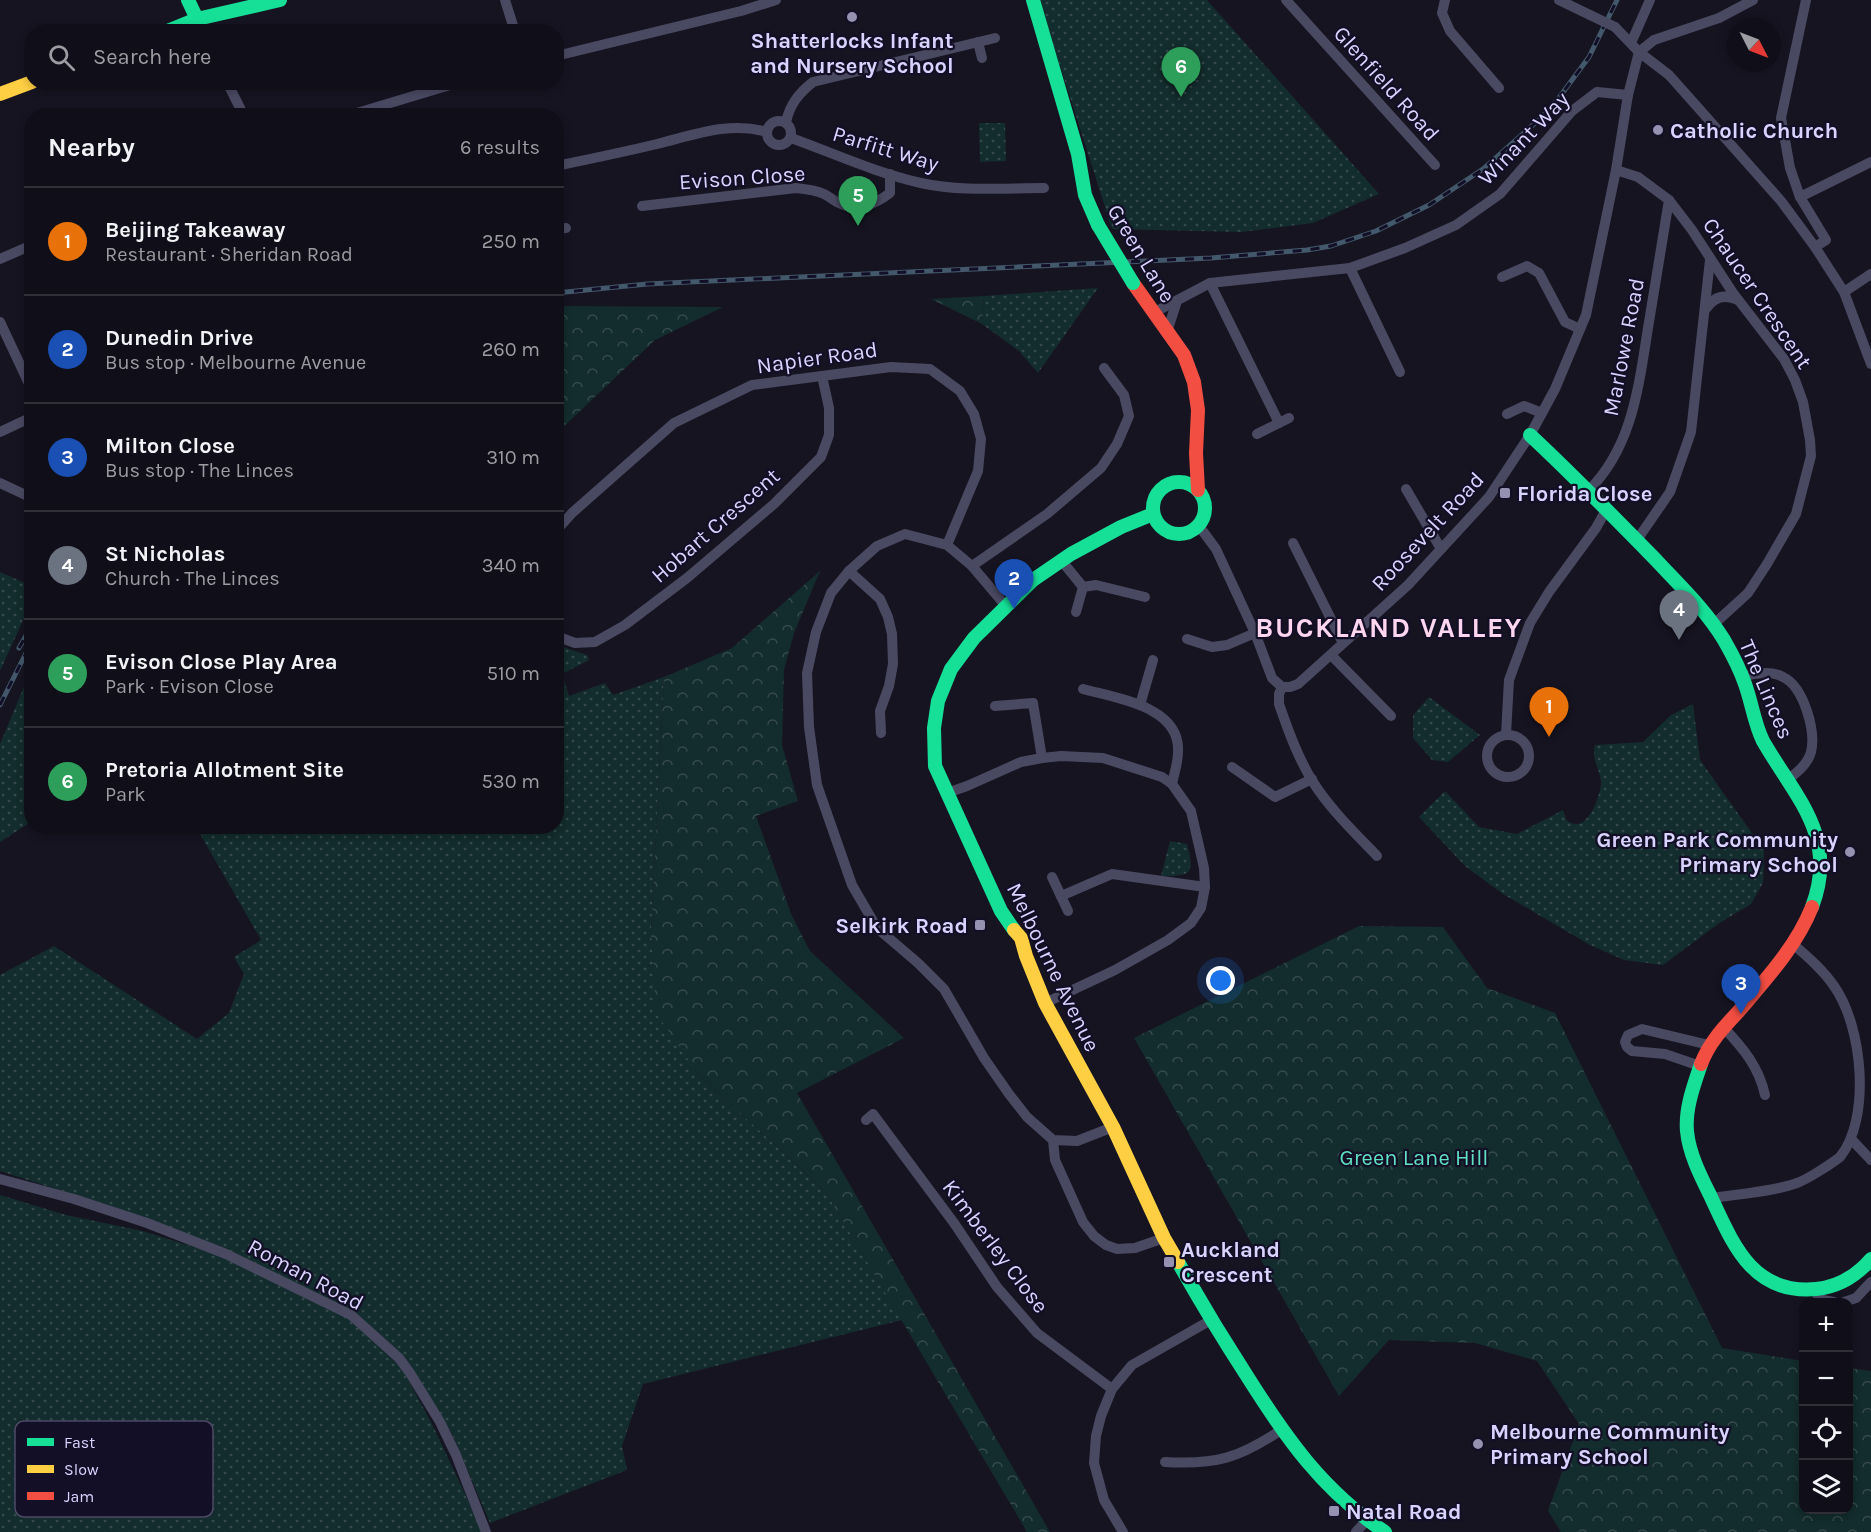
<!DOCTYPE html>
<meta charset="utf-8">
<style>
:root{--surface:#100f19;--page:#1e1d26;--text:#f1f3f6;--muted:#9c9ca2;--line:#302f38;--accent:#2563eb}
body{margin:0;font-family:Karla,sans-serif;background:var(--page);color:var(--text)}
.controls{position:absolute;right:18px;bottom:18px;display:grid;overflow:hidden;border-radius:12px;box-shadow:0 3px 9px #0003}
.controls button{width:54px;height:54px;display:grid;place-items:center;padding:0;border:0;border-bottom:2px solid var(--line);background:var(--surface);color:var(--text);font:30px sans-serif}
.compass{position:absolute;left:1727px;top:18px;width:54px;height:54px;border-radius:50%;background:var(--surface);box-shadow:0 3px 9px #0003;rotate:132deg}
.you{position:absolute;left:1221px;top:981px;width:21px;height:21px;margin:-15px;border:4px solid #fff;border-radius:50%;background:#1a73e8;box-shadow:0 0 0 9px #1a73e833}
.badge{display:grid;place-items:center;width:39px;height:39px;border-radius:50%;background:var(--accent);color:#fff;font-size:20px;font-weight:700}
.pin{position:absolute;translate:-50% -50px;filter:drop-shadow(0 2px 3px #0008)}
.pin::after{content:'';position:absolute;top:32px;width:21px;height:18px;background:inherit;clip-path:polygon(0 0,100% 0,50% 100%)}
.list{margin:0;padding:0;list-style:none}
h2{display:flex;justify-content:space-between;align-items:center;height:78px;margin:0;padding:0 24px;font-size:26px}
h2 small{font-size:20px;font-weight:400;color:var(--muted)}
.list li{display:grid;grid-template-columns:39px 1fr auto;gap:18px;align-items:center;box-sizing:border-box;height:108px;padding:0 24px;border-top:2px solid var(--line)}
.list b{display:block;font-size:22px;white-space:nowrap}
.list p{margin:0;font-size:20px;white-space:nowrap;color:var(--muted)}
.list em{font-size:20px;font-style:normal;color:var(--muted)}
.icon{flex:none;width:33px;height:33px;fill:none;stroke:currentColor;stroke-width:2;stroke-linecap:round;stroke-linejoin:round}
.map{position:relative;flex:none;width:1871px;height:1532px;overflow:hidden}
.search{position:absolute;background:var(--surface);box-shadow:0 3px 9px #0003;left:24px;top:24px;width:540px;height:66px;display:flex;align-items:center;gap:15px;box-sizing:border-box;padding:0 21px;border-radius:24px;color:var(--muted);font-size:22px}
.panel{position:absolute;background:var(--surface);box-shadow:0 3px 9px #0003;left:24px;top:108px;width:540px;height:726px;border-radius:24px}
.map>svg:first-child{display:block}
.green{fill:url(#green-dots)}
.forest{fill:url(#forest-crowns)}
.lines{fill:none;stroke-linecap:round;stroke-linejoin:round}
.street{stroke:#4a4962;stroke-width:10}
.fast{stroke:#16e098;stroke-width:14}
.slow{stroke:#ffcf43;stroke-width:14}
.jam{stroke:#f24e42;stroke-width:14}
.rail-casing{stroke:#43596b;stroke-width:5}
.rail{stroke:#130f26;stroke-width:3;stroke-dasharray:9;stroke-linecap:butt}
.street-bridge{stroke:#4a4962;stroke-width:10}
.fast-bridge{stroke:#16e098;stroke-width:14}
.poi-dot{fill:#9591b1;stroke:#130f26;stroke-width:2}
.labels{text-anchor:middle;stroke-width:4.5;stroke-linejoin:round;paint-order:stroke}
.poi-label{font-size:22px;font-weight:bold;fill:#d9d4ff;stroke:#130f26;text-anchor:start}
.street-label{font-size:22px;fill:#d9d4ff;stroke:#130f26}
.park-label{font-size:22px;fill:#5fe0c0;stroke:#130f26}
.district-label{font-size:28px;font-weight:bold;letter-spacing:1.5px;fill:#ffd6f0;stroke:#130f26}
.key{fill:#130f26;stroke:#4e4a67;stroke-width:1.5}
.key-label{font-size:16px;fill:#d9d4ff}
</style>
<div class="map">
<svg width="1871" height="1532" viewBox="0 0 1871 1532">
<defs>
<pattern id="green-dots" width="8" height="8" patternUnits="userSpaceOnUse" patternTransform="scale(1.5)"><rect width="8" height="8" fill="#132c2d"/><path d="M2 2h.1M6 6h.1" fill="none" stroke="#354a4c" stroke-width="1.8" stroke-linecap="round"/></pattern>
<pattern id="forest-crowns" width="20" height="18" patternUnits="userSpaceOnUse" patternTransform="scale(1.5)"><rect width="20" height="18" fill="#132c2d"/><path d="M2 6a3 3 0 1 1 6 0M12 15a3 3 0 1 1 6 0" fill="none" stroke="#354a4c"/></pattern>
</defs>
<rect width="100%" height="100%" fill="#161421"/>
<g class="green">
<polygon points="1039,0 1207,0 1379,194 1313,223 1241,232 1112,229"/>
<polygon points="979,123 1005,123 1006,161 980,162"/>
<polygon points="1098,288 1038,373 1019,351 982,324 984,296"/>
<polygon points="0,572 32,586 31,603 0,671"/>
<polygon points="557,645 587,655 589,660 562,674 569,696 605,683 613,695 664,677 651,933 698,1074 825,1191 902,1320 643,1384 622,1446 627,1470 490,1523 451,1432 399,1352 350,1311 145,1218 0,1171 0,975 54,946 197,1039 229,1013 244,974 234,957 261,940 196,827 556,826"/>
<polygon points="31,670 31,822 0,842 0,744"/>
<polygon points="1429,697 1480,735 1448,762 1432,760 1413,738 1413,715"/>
<path d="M1693,704l7,56 64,90 -1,33 -12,21 -33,20 -55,41 -39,-5 -34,-15 -87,-51 -38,-28 -46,-49 26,-26 34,36 38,7 46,-24 4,11c3,1 6,3 9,3 14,1 25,-30 25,-42 -1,-13 -10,-23 -6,-37l48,-3 28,-27z"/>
<path d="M1170,841l17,3c8,31 4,32 -26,32z"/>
<polygon points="0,1195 66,1215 143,1231 229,1258 351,1315 402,1368 433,1426 483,1532 0,1532"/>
</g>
<g class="forest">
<polygon points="984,296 982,324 931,299"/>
<polygon points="557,306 723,307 655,340 557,433"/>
<polygon points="820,571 794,633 784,670 782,745 798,801 756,816 792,916 810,951 904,1038 797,1093 1050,1532 1027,1532 825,1191 698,1074 656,1013 651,933 664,677 732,648"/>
<polygon points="1359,926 1443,927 1487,988 1555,1013 1722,1348 1803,1361 1804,1510 1848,1510 1849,1368 1871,1371 1871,1532 1561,1532 1548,1511 1579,1424 1537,1361 1475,1343 1389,1340 1339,1396 1134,1038"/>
</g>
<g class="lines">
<g class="street">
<polyline points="505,0 515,32"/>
<polyline points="1286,0 1435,165"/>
<polyline points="1445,0 1442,13 1450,31 1499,88"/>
<polyline points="1559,0 1590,15"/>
<polyline points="1806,0 1781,118 1790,168 1800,197 1826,240 1815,247"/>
<polyline points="197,19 202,32"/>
<polyline points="1615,27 1639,52 1669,75 1781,201 1815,247 1844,292 1871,364"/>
<polyline points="978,42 982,58"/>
<polyline points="1631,43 1650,0"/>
<polyline points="1639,52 1654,40 1719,18 1753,0"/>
<polyline points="556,56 741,11 776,0"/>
<polyline points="227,82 244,116"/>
<polyline points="347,116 460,82"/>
<circle cx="779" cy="133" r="12"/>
<path d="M786,122c4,-18 13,-29 27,-40l182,-44"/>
<path d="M791,138c42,15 85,35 130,45 40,9 82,5 123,5"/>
<path d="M556,166c34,-7 68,-14 101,-22 37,-9 72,-23 110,-12"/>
<polyline points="1616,170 1638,177 1669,200 1692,230 1733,293 1784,359 1795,380 1803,402 1810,440 1811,456 1796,514 1767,564 1748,593 1714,624"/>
<polyline points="1800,197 1871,162"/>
<path d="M642,206l154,-18c10,1 19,2 28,6 6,3 11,8 17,10 18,8 34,0 49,-11v-19"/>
<polyline points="556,229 566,228"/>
<polyline points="0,259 32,245"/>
<polyline points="1350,268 1400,372"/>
<polyline points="1502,277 1527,266 1539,273 1565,322 1580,329"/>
<polyline points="1210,283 1279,423"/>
<polyline points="1844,292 1871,274"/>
<path d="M1706,309c8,-13 19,-15 32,-9"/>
<polyline points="1153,313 1210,283 1350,268 1405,248 1456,225 1500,194 1572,111 1597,92 1628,95"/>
<polyline points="0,322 32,390"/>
<polyline points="1167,332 1177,301"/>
<polyline points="1507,414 1524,406 1542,413"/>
<polyline points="0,432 32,417"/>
<polyline points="1257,434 1289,418"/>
<polyline points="0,483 32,498"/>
<polyline points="1406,489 1441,549"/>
<path d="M1588,491c46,-45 51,-109 61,-169 7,-41 13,-81 20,-122"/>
<polyline points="1199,526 1216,549 1255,633 1272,678 1282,687"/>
<polyline points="556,531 572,513 674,423 752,385 891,367 930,369 960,391 974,414 981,439 978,471 947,545"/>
<polyline points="1637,540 1670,492 1691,432 1710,260"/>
<polyline points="1293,543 1343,643"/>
<polyline points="1061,560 1083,587 1096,585 1145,597"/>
<polyline points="972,566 1047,514 1101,468 1117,444 1129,416 1124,395 1104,368"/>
<polyline points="849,571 880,599 888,617 892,634 893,664 889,686 880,711 881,733"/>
<polyline points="1005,605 972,566 947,545 905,534 877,546 849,571 831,593 816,632 807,673 809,727 817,785 852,885 877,928 918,963 944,989 984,1058 1009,1094 1027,1117 1053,1140 1077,1141 1113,1127"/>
<polyline points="1076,612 1083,587"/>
<polyline points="556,636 575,643 595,642 625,625 687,578 774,504 821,457 829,435 829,408 822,376"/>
<polyline points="1187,639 1212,647 1227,645 1255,633"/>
<polyline points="1331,655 1391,716"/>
<path d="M1742,676c14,-2 28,-6 41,1 21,10 33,54 28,75 -3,12 -14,21 -24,28"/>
<polyline points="1282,687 1290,687 1298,684 1408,585 1489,497 1530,435 1542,413 1555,389 1586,315 1616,170 1628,95 1639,52"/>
<path d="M1282,687l-3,7v10c9,26 19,54 34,78 17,27 42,51 64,74"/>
<path d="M1083,689c32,9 98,17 95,63 0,11 -4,22 -6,32"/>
<polyline points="1140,705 1153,660"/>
<polyline points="995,706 1033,703 1042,758"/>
<polyline points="1506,734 1509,680 1530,623 1549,592 1596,528 1606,510"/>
<circle cx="1508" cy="756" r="21"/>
<polyline points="1232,767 1275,797 1312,779"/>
<polyline points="947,793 967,786 1021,762 1042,758 1061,756 1103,758 1162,777 1172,784 1191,811 1204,868 1205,887 1201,908 1191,923 1168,940 1115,970 1045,1003"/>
<polyline points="1052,877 1068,911"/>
<polyline points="1061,896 1112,874 1205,887"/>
<path d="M1724,1028c19,20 35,39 41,67"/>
<polyline points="1700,1066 1665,1054 1632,1051 1627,1047 1625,1042 1628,1035 1642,1029 1709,1045"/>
<polyline points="866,1120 873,1114 954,1223 997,1287 1037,1333 1112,1389"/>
<polyline points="1053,1140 1055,1160 1083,1222 1094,1236 1106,1245 1117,1249 1135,1248 1164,1238"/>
<polyline points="1853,1141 1871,1160"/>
<polyline points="0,1179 74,1199 147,1223 226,1254 351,1315 399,1358 410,1373 440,1422 456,1455 486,1532"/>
<path d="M1712,1198c26,-4 60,-6 85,-15 11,-4 34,-19 43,-26 31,-38 23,-130 -6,-171 -11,-16 -26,-29 -41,-42"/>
<polyline points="1813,1290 1823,1300 1834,1302"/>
<polyline points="1844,1302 1856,1298 1871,1282"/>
<path d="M1165,1462c51,3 74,-4 116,-32"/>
<polyline points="1123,1532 1104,1500 1094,1463 1096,1436 1101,1416 1112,1389 1132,1365 1211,1320"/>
<polyline points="1356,1532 1367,1520"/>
</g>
<g class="fast">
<polyline points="188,0 197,19"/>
<polyline points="1033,0 1078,154 1085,195 1098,225"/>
<polyline points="165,32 197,19 280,0"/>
<path d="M1530,435c43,40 85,83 126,125 24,26 49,49 68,80 8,14 16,29 21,44 7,19 9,39 18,57 32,56 76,95 49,166"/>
<circle cx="1179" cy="508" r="26"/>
<polyline points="1014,930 1001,911 935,766 934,728 938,701 951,669 974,638 1033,580 1071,554 1121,527 1153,514"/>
<path d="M1701,1064c-7,21 -16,44 -14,67 2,22 13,44 23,64 23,49 42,100 106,94 22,-2 41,-14 55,-30"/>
<path d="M1178,1262c22,39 45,77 69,114 39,62 76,115 138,156"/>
</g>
<g class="slow">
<polyline points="0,94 32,82"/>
<polyline points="1014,930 1021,938 1026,956 1045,1003 1113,1127 1164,1238 1178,1262"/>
</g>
<g class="jam">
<polyline points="1133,283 1184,355 1194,382 1198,410 1196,453 1198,490"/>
<path d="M1701,1064c8,-21 22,-36 37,-52 28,-33 58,-65 74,-105"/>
</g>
<g class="rail-casing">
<g id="rail">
<polyline points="556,293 647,284 1211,258 1307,250 1331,246 1376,231 1429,205 1483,169 1543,116 1558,99 1589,57 1617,0"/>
<polyline points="19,648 32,625"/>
<polyline points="0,705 32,641"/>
</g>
</g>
<use href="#rail" class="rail"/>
<polyline class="street-bridge" points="1590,15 1615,27"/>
<polyline class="fast-bridge" points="1098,225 1133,283"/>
</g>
<g class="poi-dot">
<circle cx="852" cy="17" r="6"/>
<circle cx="1658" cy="130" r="6"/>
<rect x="1499" y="487" width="12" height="12" rx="3"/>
<circle cx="1850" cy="852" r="6"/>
<rect x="974" y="919" width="12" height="12" rx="3"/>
<rect x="1163" y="1256" width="12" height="12" rx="3"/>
<circle cx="1478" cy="1444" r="6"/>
<rect x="1328" y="1505" width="12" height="12" rx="3"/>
</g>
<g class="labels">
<g class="poi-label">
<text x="852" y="48" text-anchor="middle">Shatterlocks Infant<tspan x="852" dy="25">and Nursery School</tspan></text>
<text x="1670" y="138">Catholic Church</text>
<text x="1517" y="501">Florida Close</text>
<text x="1838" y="847" text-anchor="end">Green Park Community<tspan x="1838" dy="25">Primary School</tspan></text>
<text x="968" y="933" text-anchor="end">Selkirk Road</text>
<text x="1181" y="1257">Auckland<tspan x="1181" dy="25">Crescent</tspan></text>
<text x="1490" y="1439">Melbourne Community<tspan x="1490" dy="25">Primary School</tspan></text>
<text x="1346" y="1519">Natal Road</text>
</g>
<g class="street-label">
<text transform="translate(1387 83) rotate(48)" y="8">Glenfield Road</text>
<text transform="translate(1523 138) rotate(-46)" y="8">Winant Way</text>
<text transform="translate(886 148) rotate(17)" y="8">Parfitt Way</text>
<text transform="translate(742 177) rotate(-4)" y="8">Evison Close</text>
<text transform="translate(1142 253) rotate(59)" y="8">Green Lane</text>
<text transform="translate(1758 293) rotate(56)" y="8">Chaucer Crescent</text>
<text transform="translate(1623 347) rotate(-79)" y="8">Marlowe Road</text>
<text transform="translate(817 357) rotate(-8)" y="8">Napier Road</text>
<text transform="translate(715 525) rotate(-41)" y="8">Hobart Crescent</text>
<text transform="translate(1427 531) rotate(-47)" y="8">Roosevelt Road</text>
<text transform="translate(1767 689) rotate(67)" y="8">The Linces</text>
<text transform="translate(1054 967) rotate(64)" y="8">Melbourne Avenue</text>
<text transform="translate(996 1246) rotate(53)" y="8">Kimberley Close</text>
<text transform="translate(306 1274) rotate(28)" y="8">Roman Road</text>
</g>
<g class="park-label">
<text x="1414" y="1165">Green Lane Hill</text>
</g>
<g class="district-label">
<text x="1389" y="637">BUCKLAND VALLEY</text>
</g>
</g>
<rect x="15" y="1421" width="198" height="96" rx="9" class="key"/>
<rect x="27" y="1438" width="27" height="8" fill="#16e098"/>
<rect x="27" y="1465" width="27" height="8" fill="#ffcf43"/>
<rect x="27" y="1492" width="27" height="8" fill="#f24e42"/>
<g class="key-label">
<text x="64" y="1448">Fast</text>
<text x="64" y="1475">Slow</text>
<text x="64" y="1502">Jam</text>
</g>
</svg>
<div class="controls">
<button>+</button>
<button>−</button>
<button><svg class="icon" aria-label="locate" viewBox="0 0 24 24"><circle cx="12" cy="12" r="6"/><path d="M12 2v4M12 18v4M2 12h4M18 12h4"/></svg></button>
<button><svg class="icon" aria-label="layers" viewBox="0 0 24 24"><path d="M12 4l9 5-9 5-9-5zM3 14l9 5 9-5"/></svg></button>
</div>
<svg class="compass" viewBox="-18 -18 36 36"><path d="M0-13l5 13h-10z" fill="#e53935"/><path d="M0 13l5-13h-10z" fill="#9c9ca2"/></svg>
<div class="you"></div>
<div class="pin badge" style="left:1549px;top:737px;background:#e8710a">1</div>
<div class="pin badge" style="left:1014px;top:609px;background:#1a4fb4">2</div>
<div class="pin badge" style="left:1741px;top:1014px;background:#1a4fb4">3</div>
<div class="pin badge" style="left:1679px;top:640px;background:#6b7280">4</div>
<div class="pin badge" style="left:858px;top:226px;background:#2e9e5b">5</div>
<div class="pin badge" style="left:1181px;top:97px;background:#2e9e5b">6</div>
<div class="search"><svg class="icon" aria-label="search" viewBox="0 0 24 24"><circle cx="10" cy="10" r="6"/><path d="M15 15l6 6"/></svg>Search here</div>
<section class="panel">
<h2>Nearby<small>6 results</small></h2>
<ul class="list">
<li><span class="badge" style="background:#e8710a">1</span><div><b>Beijing Takeaway</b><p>Restaurant · Sheridan Road</p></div><em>250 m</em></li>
<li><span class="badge" style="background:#1a4fb4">2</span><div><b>Dunedin Drive</b><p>Bus stop · Melbourne Avenue</p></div><em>260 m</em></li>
<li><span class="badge" style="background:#1a4fb4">3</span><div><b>Milton Close</b><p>Bus stop · The Linces</p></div><em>310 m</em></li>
<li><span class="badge" style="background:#6b7280">4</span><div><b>St Nicholas</b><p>Church · The Linces</p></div><em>340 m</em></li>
<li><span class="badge" style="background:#2e9e5b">5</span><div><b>Evison Close Play Area</b><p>Park · Evison Close</p></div><em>510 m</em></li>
<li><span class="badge" style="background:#2e9e5b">6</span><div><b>Pretoria Allotment Site</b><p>Park</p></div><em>530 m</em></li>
</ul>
</section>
</div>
